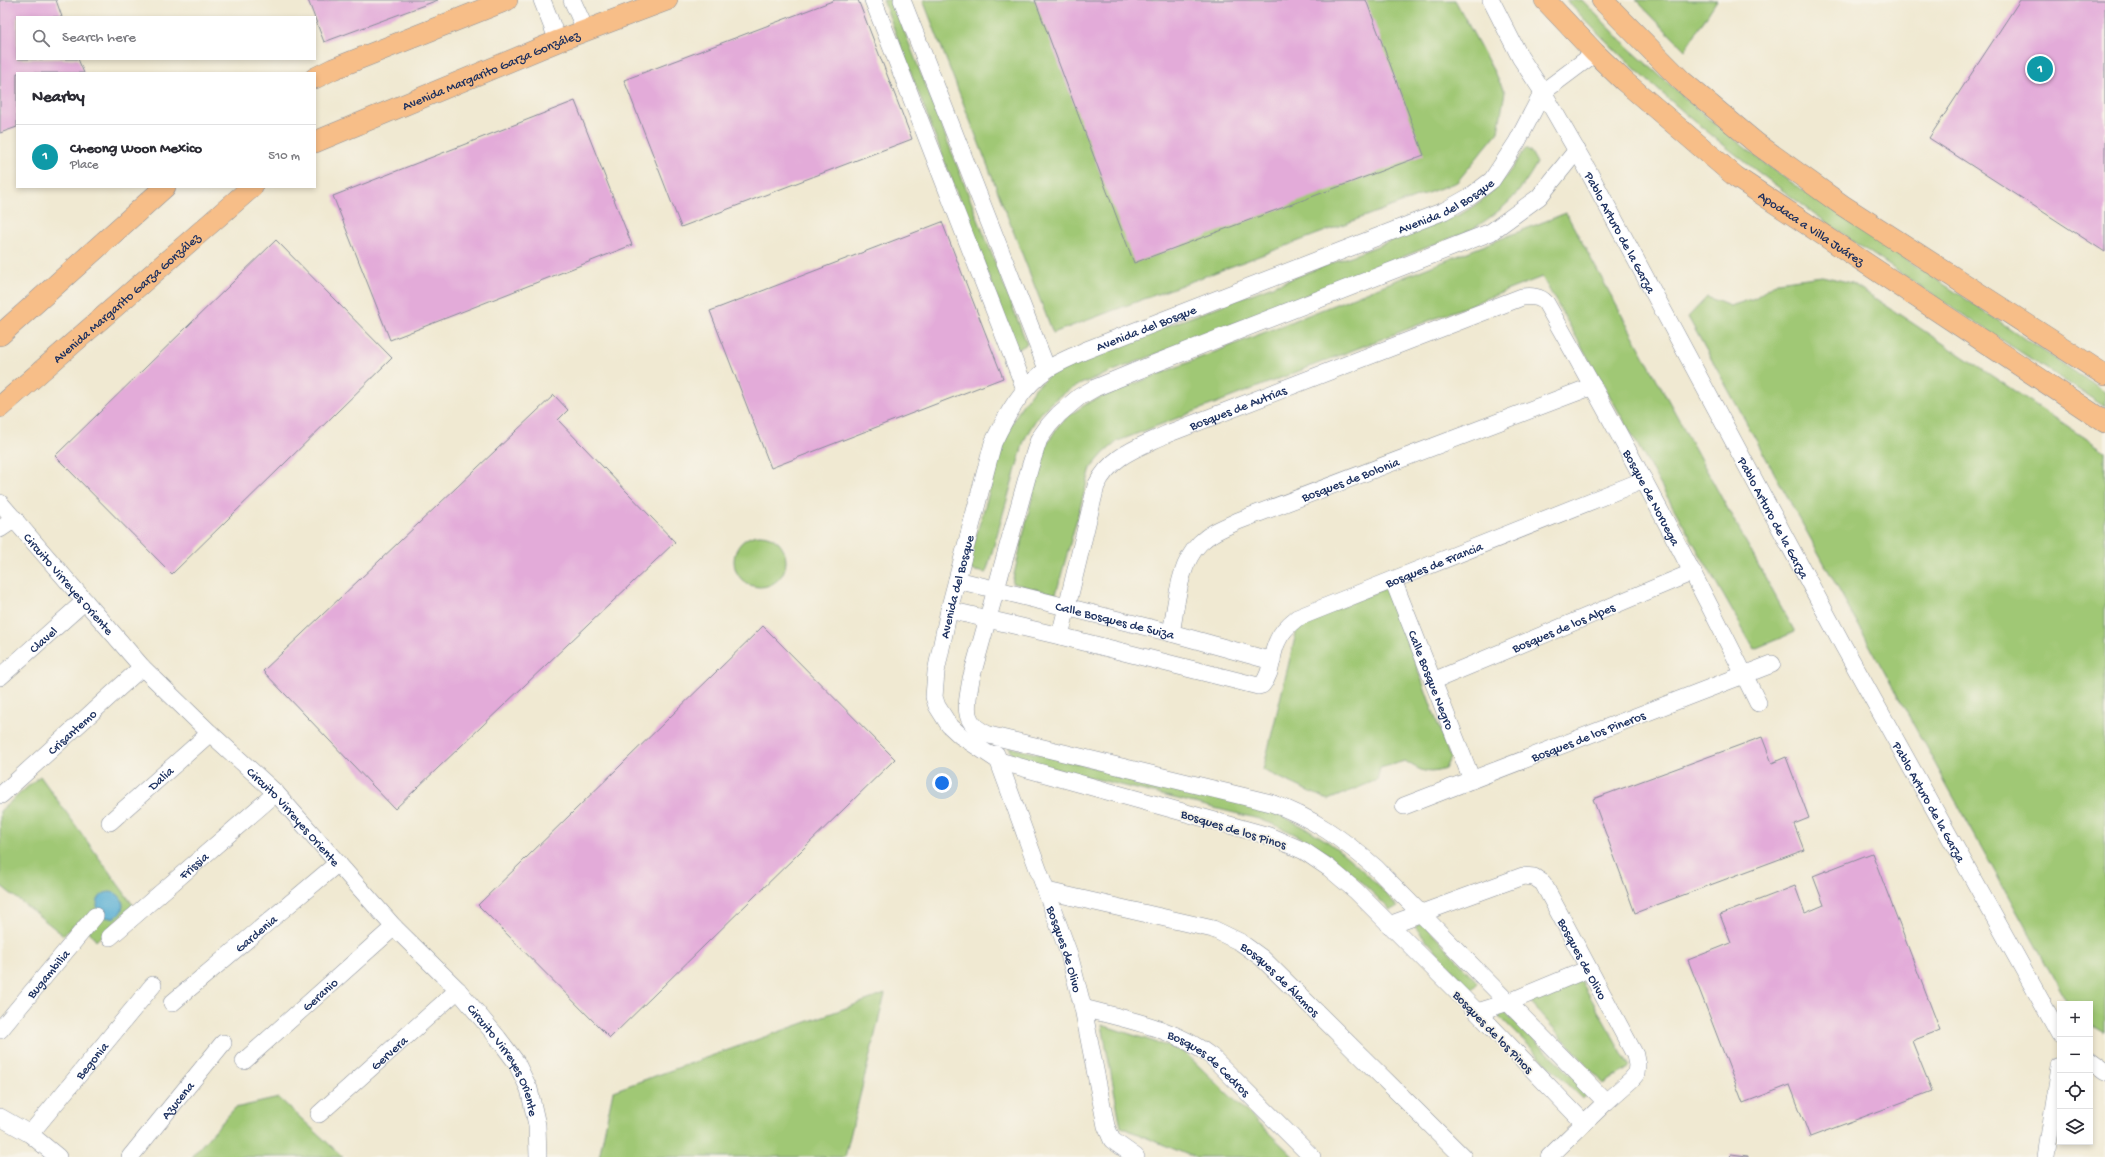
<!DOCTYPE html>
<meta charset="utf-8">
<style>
:root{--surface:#fff;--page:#f7f7f7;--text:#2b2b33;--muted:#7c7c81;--line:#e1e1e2;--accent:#0f766e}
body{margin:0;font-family:"Gochi Hand",sans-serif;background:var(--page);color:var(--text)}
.controls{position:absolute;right:12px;bottom:12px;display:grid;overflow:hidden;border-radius:0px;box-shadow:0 2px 6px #0003}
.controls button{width:36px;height:36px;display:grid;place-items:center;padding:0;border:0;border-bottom:1px solid var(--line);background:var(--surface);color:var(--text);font:20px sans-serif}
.you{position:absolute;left:942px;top:783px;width:14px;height:14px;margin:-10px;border:3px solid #fff;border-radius:50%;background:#1a73e8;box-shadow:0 0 0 6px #1a73e833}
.badge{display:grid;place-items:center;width:26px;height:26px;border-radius:50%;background:var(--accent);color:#fff;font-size:13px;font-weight:700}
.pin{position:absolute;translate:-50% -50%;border:2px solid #fff;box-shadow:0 1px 4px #0006}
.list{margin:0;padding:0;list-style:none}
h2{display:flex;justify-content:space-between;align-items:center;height:52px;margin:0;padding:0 16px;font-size:17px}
h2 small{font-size:13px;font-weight:400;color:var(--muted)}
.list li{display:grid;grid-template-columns:26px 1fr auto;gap:12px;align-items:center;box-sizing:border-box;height:64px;padding:0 16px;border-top:1px solid var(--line)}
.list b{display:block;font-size:15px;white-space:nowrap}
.list p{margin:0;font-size:13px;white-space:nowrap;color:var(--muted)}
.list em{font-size:13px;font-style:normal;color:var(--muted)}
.icon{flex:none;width:22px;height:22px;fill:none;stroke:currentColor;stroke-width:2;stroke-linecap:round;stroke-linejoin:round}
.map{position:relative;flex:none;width:2105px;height:1157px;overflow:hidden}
.search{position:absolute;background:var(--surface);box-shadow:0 2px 6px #0003;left:16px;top:16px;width:300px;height:44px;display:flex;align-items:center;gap:10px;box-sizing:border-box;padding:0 14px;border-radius:0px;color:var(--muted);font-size:15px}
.panel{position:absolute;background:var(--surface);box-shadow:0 2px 6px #0003;left:16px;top:72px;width:300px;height:116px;border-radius:0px}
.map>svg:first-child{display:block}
.green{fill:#a0c874;stroke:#5e7c69}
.water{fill:#56aed3;stroke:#386e98}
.building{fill:#e3abd9}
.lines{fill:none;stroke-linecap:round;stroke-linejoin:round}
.minor-casing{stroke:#868c98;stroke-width:18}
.major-casing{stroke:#868c98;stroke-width:22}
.minor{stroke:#fff;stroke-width:17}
.major{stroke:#f7be88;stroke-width:21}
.labels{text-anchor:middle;stroke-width:3.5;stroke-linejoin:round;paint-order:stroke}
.street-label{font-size:13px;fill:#1b2f5e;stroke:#f7f3e8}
</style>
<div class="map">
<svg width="2105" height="1157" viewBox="0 0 2105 1157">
<rect width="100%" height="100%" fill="#f7f3e8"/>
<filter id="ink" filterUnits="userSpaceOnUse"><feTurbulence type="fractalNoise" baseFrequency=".025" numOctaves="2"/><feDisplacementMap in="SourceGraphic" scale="8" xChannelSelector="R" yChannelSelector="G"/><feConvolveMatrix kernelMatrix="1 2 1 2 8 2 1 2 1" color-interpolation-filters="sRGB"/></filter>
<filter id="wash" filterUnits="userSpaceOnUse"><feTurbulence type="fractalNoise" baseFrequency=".012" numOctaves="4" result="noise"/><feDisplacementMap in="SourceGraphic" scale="16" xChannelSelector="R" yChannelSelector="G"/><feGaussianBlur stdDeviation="0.9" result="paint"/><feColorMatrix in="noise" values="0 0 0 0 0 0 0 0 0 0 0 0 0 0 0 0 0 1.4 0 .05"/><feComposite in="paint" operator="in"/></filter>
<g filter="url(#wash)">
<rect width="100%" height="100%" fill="#f0e9d2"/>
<g class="green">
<polygon points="883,0 892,0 1027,344 1017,350"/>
<polygon points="923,0 1455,0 1505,92 1498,132 1457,182 1053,333"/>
<path d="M1566,0h16l49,50 79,70 66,52 329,220v15c-189,-124 -384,-240 -539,-407z"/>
<polygon points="1636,0 1717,0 1685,50"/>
<path d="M1526,148l5,4 6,11c-19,34 -33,46 -66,67l-388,153c-30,14 -45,28 -59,58l-38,132 -20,-4 41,-136 14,-26 13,-18 19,-17 23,-11 385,-147c32,-19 45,-36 65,-66z"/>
<polygon points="1566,213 1795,632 1754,649 1542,277 1118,441 1104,453 1091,468 1056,594 1012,583 1043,451 1058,426 1071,414 1091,401"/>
<polygon points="1822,276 1852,283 2105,451 2105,1032 2090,1023 2090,1004 2068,1004 1688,317 1707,297 1730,306 1755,298 1777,282"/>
<circle cx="760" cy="561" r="26"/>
<path d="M1388,587l62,171 -5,11c-18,6 -24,2 -40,-8l-25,7 -3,12 -49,20 -65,-30 35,-145z"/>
<path d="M1009,747l253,61c61,23 92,51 136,99l-8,3c-43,-43 -72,-70 -131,-91l-244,-60z"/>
<polygon points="40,776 133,905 96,941 81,919 63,935 0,885 0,811"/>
<polygon points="1422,922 1478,983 1471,990 1415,927"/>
<polygon points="1580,979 1630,1067 1604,1084 1530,1002"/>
<polygon points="885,994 845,1157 599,1157 613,1091"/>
<polygon points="1504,1011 1589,1092 1583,1099 1498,1015"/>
<polygon points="1102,1025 1183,1051 1294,1157 1193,1157 1121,1127"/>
<polygon points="279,1098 343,1157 191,1157 235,1108"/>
</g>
<circle class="water" cx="110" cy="905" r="13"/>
<g id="blocks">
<g class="building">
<polygon points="0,0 56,0 62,17 17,17 17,59 78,59 84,73 17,73 17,127 0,133"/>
<polygon points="308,0 438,0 324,42"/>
<polygon points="835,0 858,0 912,139 681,227 624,80"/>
<polygon points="1035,0 1366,0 1424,155 1134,263"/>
<polygon points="2020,0 2105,0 2105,252 1929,138"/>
<polygon points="575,101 632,245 390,340 333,196"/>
<polygon points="942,222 1003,378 771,468 710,311"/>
<polygon points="276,240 392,358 172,574 55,456"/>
<polygon points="554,395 568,410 558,420 675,542 395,809 263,671"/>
<polygon points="763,626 895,759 610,1038 478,905"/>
<polygon points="1762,737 1772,763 1786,757 1809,818 1794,824 1804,850 1635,913 1593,799"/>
<polygon points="1872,853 1940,1030 1912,1041 1932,1091 1810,1137 1790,1085 1743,1103 1688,960 1731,943 1720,915 1795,886 1805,913 1824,905 1813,876"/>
<polygon points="1731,1154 1748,1156 1748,1157 1730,1157"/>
</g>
</g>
</g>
<g filter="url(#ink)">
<use href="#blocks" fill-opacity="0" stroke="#868c98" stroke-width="1"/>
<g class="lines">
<g class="minor-casing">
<g id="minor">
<polyline points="542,0 558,41"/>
<polyline points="572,0 586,31"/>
<polyline points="873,0 1025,389"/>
<polyline points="902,0 1047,369"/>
<path id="s1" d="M1491,0l29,57 23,35 42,73 259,482 216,388"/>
<path d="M1577,150l-38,47 -48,35 -335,131 -61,25 -16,9 -20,17 -10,11 -10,14 -9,28 -59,212c-4,26 -11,44 18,56l282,68c41,14 73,37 105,65l230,234"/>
<path id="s2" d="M0,503l142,164 68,66 66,60 118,134 64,63 40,48 18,24 13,27 8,36 1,32"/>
<polyline points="0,529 15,519"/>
<path id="s3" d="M957,580l214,53 101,28"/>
<path id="s4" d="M1393,580l79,200"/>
<path id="s5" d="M949,610l111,26 198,50 4,-1c11,-13 8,-28 15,-43 4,-10 11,-17 20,-24l347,-138"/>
<path id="s6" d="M1171,633c6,-30 7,-68 29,-90 11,-11 25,-16 38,-22l355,-135"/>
<path id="s7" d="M1060,636l36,-150c15,-31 42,-38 71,-52l355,-137c9,-1 18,-1 24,6 75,132 146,265 212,400"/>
<path id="s8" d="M0,677l85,-76"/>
<path id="s9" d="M1433,681l260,-109"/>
<path id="s10" d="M996,754l73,200 14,54 23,118 6,14 24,17"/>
<path id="s11" d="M1,795l141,-128"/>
<path id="s12" d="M1404,806l368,-142"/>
<path id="s13" d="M110,822l100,-89"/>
<path id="s14" d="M1047,891l166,38 27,13 22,16 201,199"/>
<path id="s15" d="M1389,925l134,-49 11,1 9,6 92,172 2,10 -1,9 -5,6 -25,22 -57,55"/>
<path id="s16" d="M110,937l166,-144"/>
<path id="s17" d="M172,1003l166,-140"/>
<path id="s18" d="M1083,1008c45,12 92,20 129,49l100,100"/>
<polyline points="1477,1012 1509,1002 1588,969"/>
<path id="s19" d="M0,1030l95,-114"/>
<polyline points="2090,1060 2105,1071"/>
<path id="s20" d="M244,1061l150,-134"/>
<path id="s21" d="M319,1114l139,-124"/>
<polyline points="0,1117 30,1134 58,1157"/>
<path id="s22" d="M1584,1123l-107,-111 -121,-121 -27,-23 -25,-17 -35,-15 -270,-75 -38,-25 -12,-11 -12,-19 -3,-9 2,-25 13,-62 44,-167c13,-27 29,-57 55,-74 11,-7 24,-12 36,-18l360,-140 27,-15 21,-16 25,-38 26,-50 52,-39"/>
<path id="s23" d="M30,1134l123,-149"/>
<path id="s24" d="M130,1157l93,-114"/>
<polyline points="2046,1157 2060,1066"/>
</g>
</g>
<g class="major-casing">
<g id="major">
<path id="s25" d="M1545,0l50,53 29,28 112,96 369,245"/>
<polyline points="1602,0 1682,81 1756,143 1842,205 2105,375"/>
<polyline points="315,78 333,69 507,0"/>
<path id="s26" d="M315,142l243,-101 109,-41"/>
<polyline points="0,335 165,187"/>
<path id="s27" d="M0,407l252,-220"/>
</g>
</g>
<use href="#minor" class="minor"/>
<use href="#major" class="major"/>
</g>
</g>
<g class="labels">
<g class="street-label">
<text dy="5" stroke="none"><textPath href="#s26" startOffset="190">Avenida Margarito Garza González</textPath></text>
<text dy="5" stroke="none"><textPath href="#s22" startOffset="1588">Avenida del Bosque</textPath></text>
<text dy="5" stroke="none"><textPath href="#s25" startOffset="352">Apodaca a Villa Juárez</textPath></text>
<text dy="5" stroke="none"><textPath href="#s1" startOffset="266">Pablo Arturo de la Garza</textPath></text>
<text dy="5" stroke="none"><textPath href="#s27" startOffset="167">Avenida Margarito Garza González</textPath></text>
<text dy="5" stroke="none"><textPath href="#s22" startOffset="1264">Avenida del Bosque</textPath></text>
<text dy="5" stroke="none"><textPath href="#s7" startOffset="320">Bosques de Autrias</textPath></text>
<text dy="5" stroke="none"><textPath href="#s6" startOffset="260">Bosques de Bolonia</textPath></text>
<text dy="5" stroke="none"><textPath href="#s7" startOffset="872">Bosque de Noruega</textPath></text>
<text dy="5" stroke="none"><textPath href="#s1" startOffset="590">Pablo Arturo de la Garza</textPath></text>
<text dy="5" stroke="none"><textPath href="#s5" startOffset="547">Bosques de Francia</textPath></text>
<text dy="5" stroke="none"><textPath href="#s2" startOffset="106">Circuito Virreyes Oriente</textPath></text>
<text dy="5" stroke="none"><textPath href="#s22" startOffset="916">Avenida del Bosque</textPath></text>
<text dy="5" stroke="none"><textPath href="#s3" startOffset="163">Calle Bosques de Suiza</textPath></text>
<text dy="5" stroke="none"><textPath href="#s9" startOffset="141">Bosques de los Alpes</textPath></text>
<text dy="5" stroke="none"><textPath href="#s8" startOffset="57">Clavel</textPath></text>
<text dy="5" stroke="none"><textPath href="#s4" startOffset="107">Calle Bosque Negro</textPath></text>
<text dy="5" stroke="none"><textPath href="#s11" startOffset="95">Crisantemo</textPath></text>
<text dy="5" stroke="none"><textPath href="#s12" startOffset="197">Bosques de los Pineros</textPath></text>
<text dy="5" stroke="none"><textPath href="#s13" startOffset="67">Dalia</textPath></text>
<text dy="5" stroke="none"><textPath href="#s1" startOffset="914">Pablo Arturo de la Garza</textPath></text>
<text dy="5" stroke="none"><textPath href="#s2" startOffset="430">Circuito Virreyes Oriente</textPath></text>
<text transform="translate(1234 828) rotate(17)" y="5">Bosques de los Pinos</text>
<text dy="5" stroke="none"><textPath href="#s16" startOffset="110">Frissia</textPath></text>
<text dy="5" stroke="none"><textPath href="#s17" startOffset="109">Gardenia</textPath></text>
<text dy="5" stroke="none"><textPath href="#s10" startOffset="207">Bosques de Olivo</textPath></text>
<text dy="5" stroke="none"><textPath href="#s15" startOffset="250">Bosques de Olivo</textPath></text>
<text dy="5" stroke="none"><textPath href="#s19" startOffset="74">Bugambilia</textPath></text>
<text dy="5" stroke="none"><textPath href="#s14" startOffset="255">Bosques de Álamos</textPath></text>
<text dy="5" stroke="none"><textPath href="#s20" startOffset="101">Geranio</textPath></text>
<text transform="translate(1494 1031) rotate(46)" y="5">Bosques de los Pinos</text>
<text dy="5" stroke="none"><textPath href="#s21" startOffset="93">Gervera</textPath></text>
<text dy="5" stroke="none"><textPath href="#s23" startOffset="96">Begonia</textPath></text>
<text dy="5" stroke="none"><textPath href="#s2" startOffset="754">Circuito Virreyes Oriente</textPath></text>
<text dy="5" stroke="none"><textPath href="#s18" startOffset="140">Bosques de Cedros</textPath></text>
<text dy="5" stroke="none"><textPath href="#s24" startOffset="74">Azucena</textPath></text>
</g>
</g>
</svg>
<div class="controls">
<button>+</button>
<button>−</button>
<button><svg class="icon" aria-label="locate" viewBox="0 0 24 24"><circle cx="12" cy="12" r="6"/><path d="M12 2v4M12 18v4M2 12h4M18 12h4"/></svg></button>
<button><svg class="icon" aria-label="layers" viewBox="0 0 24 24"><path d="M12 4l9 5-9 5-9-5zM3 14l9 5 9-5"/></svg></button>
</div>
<div class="you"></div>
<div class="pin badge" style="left:2040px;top:69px;background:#0f9aa8">1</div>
<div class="search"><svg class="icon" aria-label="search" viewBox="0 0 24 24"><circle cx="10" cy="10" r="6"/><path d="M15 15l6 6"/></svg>Search here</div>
<section class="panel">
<h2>Nearby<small></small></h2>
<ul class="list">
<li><span class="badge" style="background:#0f9aa8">1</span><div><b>Cheong Woon Mexico</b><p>Place</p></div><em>510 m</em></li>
</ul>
</section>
</div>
